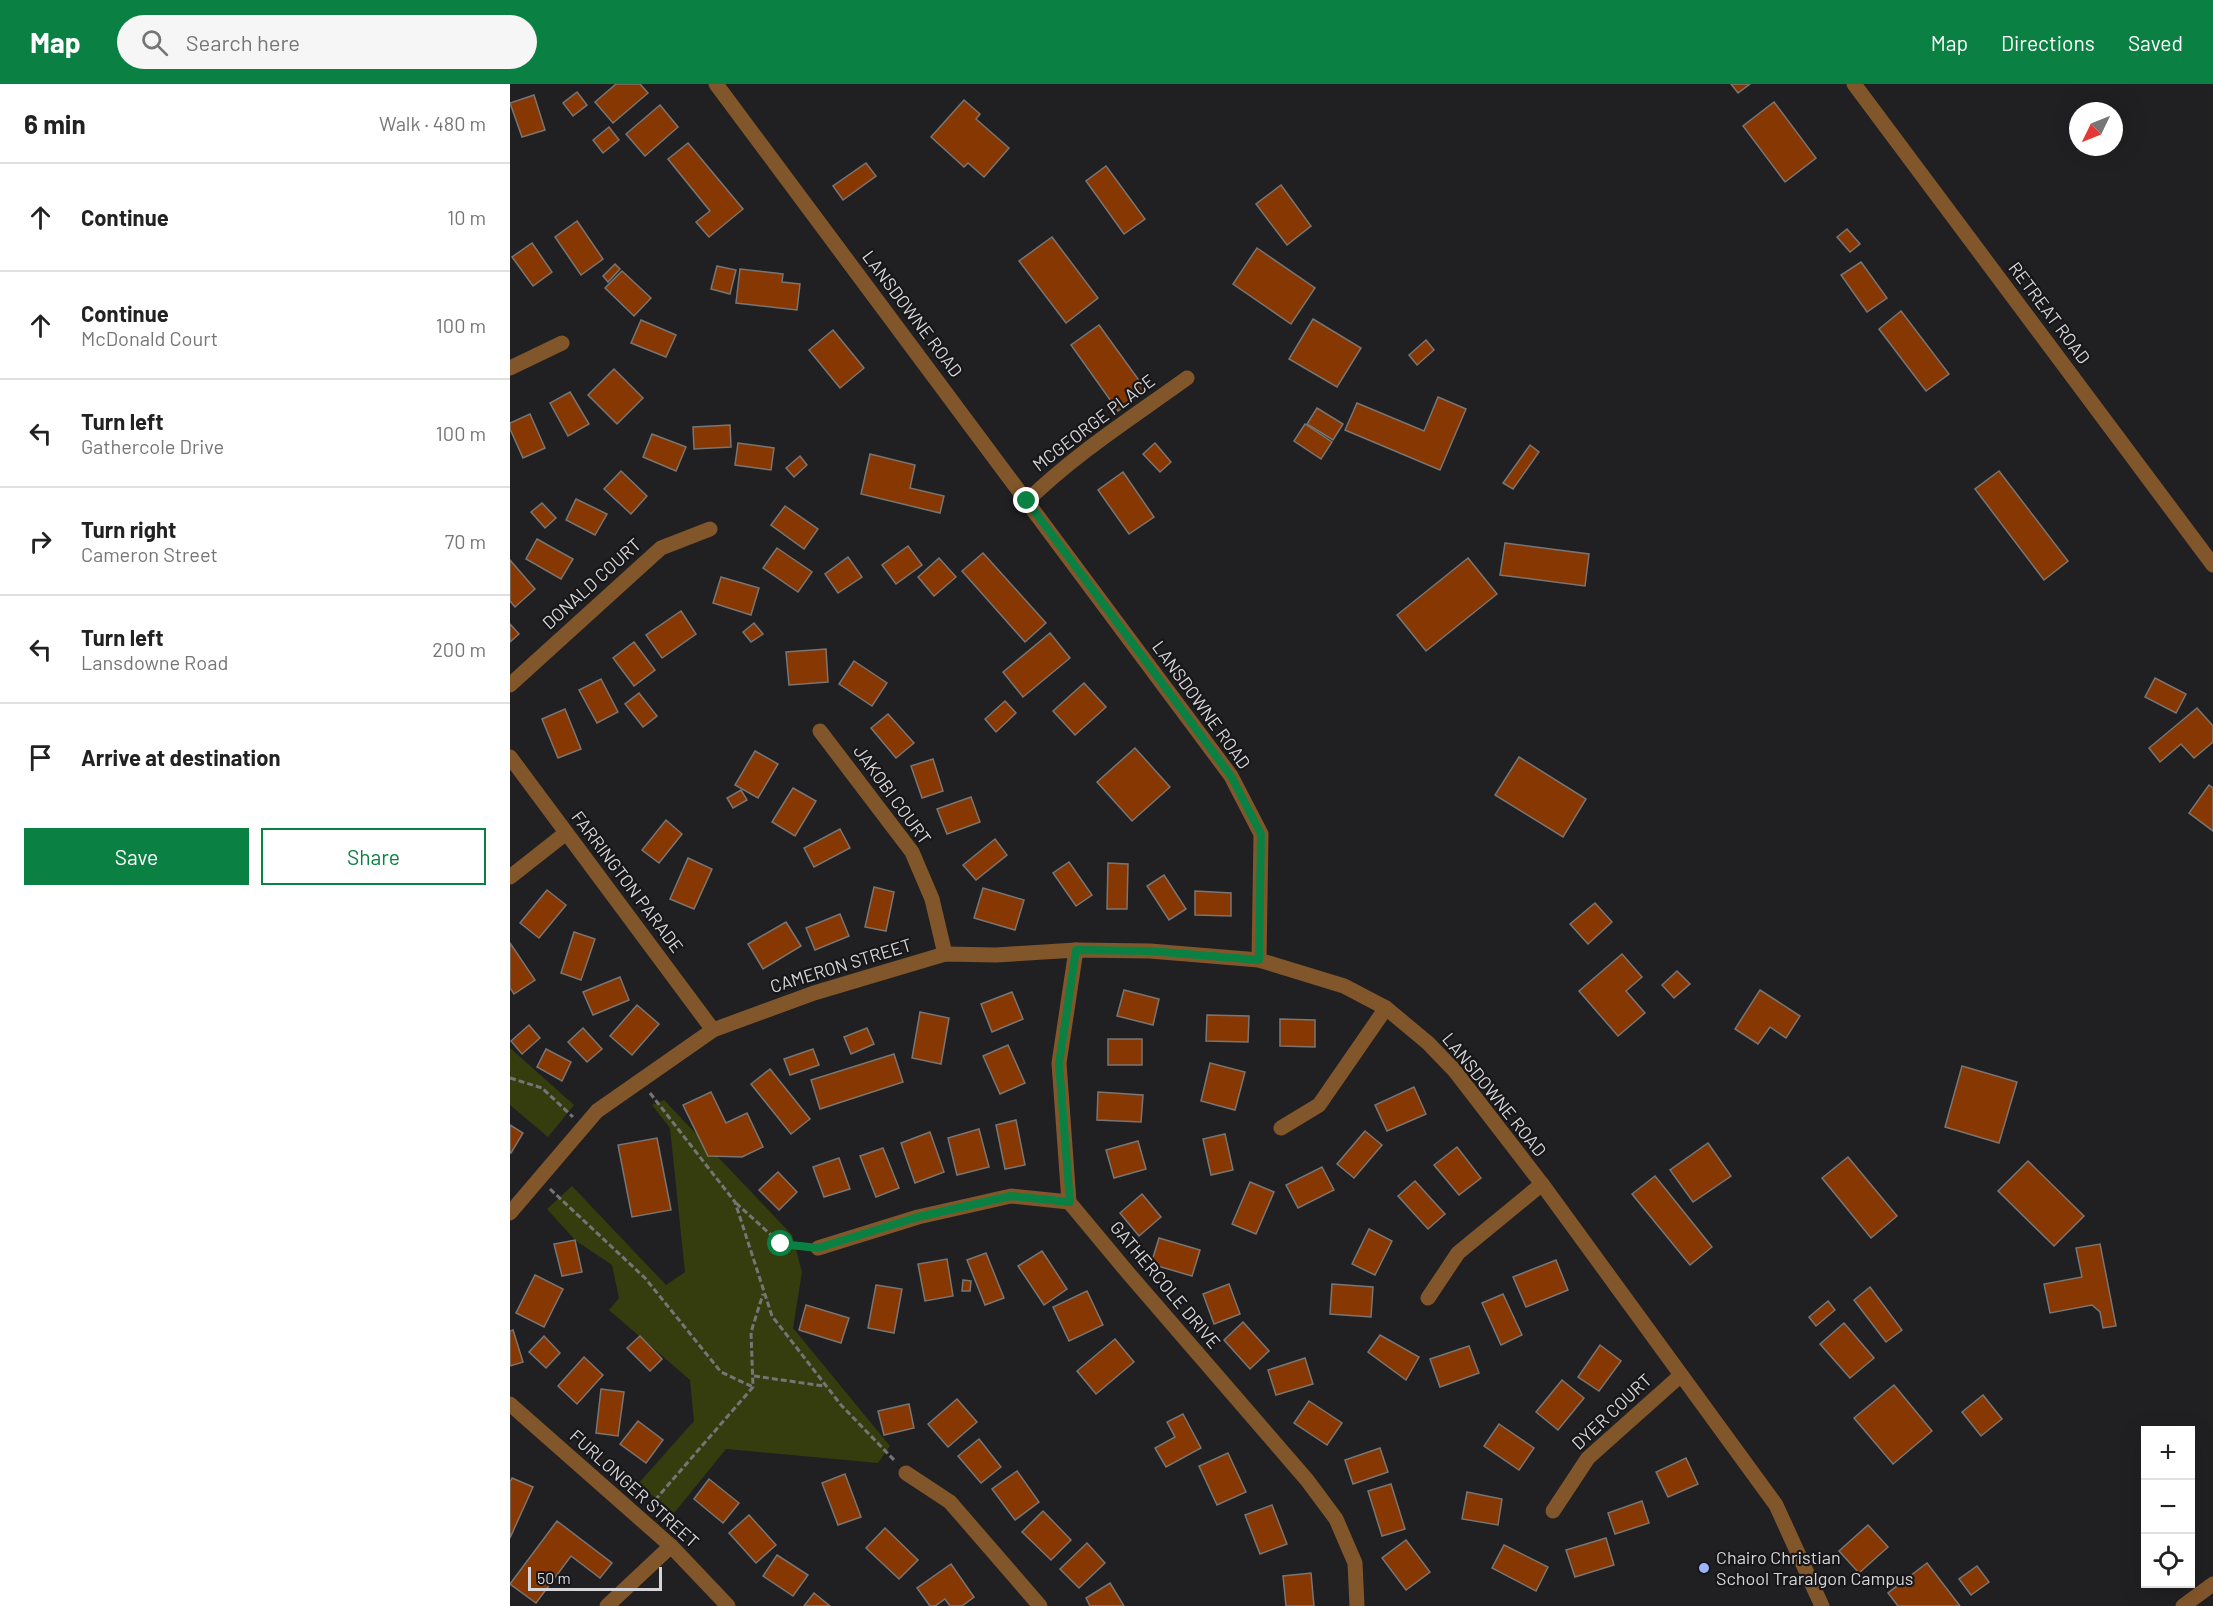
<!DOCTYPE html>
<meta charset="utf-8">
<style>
:root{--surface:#fff;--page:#f6f6f6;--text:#222;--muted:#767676;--line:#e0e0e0;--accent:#0b8043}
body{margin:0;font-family:Barlow,sans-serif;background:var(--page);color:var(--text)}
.controls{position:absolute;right:18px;bottom:18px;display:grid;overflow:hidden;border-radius:0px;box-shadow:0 6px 24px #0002}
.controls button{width:54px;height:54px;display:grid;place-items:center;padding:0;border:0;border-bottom:2px solid var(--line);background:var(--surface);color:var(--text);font:30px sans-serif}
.compass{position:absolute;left:1559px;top:18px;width:54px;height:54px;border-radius:50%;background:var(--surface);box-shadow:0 6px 24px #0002;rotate:227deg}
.scale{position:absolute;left:18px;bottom:15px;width:134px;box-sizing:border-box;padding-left:6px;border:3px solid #d6d5d7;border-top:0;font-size:16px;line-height:21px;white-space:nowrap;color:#d6d5d7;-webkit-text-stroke:4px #171619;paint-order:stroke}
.stop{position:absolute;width:18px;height:18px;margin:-14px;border:4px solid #0b8043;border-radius:50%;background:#fff}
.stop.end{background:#0b8043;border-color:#fff;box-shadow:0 2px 6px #0008}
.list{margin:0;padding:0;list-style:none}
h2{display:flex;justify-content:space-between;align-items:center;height:78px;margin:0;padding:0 24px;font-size:26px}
h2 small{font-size:20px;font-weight:400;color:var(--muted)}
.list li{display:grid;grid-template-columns:39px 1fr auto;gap:18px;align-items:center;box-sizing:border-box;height:108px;padding:0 24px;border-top:2px solid var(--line)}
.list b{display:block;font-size:22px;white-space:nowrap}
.list p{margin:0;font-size:20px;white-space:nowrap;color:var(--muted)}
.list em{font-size:20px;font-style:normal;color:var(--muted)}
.actions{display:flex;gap:12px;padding:18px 24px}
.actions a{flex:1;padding:14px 0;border:2px solid var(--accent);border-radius:0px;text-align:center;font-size:21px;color:var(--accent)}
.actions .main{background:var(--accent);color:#fff}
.icon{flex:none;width:33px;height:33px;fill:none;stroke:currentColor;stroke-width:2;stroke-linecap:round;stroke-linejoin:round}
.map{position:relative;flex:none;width:1703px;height:1522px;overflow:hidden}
header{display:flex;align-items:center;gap:36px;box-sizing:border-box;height:84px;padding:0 30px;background:var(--accent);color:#fff}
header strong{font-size:28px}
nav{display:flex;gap:33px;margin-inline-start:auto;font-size:21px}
.search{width:420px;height:54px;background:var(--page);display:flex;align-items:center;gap:15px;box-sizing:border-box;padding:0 21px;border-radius:33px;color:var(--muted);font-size:22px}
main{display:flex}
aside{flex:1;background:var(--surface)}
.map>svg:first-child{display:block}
.green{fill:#353d0e}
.building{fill:#873702;stroke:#797573;stroke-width:1.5}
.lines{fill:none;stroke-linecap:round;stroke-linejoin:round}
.path{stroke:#757577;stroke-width:3;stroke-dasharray:6 3;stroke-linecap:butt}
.minor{stroke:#82562b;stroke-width:15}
.route{stroke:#0b8043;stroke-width:8}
.poi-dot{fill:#9db4fd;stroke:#171619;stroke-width:2}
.labels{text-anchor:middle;stroke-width:4.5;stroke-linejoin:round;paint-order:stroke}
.street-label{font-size:18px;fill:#d6d5d7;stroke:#171619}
.poi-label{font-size:18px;fill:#d6d5d7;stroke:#171619;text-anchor:start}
</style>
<header>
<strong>Map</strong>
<div class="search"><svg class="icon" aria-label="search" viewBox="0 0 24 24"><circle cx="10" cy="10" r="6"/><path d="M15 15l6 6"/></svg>Search here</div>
<nav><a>Map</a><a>Directions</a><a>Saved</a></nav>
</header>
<main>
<aside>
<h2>6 min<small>Walk · 480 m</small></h2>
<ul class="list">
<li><svg class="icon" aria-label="ahead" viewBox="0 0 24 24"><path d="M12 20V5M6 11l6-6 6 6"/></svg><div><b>Continue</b></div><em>10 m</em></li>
<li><svg class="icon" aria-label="ahead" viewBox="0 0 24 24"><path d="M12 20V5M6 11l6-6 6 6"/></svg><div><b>Continue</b><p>McDonald Court</p></div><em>100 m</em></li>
<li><svg class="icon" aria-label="left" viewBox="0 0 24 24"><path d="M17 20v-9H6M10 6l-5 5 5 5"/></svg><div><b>Turn left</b><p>Gathercole Drive</p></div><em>100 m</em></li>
<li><svg class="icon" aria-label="right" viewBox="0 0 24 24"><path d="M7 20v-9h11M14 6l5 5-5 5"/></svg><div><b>Turn right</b><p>Cameron Street</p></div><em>70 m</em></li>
<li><svg class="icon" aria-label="left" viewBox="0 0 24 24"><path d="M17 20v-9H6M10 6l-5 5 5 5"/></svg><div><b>Turn left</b><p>Lansdowne Road</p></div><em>200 m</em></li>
<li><svg class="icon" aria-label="arrive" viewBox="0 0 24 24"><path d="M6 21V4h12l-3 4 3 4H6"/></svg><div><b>Arrive at destination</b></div></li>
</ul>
<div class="actions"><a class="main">Save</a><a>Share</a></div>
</aside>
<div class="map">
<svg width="1703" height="1522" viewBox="0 0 1703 1522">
<rect width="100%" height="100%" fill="#202022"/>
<g class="green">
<polygon points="0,964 64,1021 38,1053 0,1021"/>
<polygon points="154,1016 282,1151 292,1188 283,1244 380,1362 368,1379 216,1365 164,1429 128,1400 184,1337 180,1296 99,1226 109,1214 102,1181 65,1156 37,1125 62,1102 156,1201 175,1188 160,1044 142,1021"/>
</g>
<g class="building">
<polygon points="106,0 130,0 138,9 103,39 85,18"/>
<polygon points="1221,0 1240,0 1228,9"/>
<polygon points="67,8 77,21 63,32 53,19"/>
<polygon points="24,11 35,46 12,53 0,19"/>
<polygon points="454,16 470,30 466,35 499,64 474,93 458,79 454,83 421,53"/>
<polygon points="1264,18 1306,74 1275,98 1233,42"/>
<polygon points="150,21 168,43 135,72 116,50"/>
<polygon points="99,43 109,56 93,69 83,56"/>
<polygon points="178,59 233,125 199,153 186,138 200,127 158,75"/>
<polygon points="356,79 366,92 333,116 323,102"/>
<polygon points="596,82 635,135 614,150 576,97"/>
<polygon points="771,101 801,142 777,161 746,120"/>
<polygon points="67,137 93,175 71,191 45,153"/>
<polygon points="1337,145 1350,160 1340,168 1327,153"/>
<polygon points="542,153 588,214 556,239 509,177"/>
<polygon points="22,159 42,188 23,202 2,173"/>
<polygon points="747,164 805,204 781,240 723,200"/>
<polygon points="1351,178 1377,214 1357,228 1331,191"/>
<polygon points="105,180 110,185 98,198 93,192"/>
<polygon points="207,182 226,186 220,210 201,205"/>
<polygon points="230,185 273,190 272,198 290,200 287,226 226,219"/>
<polygon points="112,187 141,214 124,232 95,204"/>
<polygon points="1391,227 1439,290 1416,307 1369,245"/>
<polygon points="803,235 851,264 827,303 779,275"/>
<polygon points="131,236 166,251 156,273 121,259"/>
<polygon points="589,241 636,306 608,327 561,261"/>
<polygon points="323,246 354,284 330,304 299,266"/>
<polygon points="916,256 924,266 907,281 899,271"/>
<polygon points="104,285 133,314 107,340 78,311"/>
<polygon points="60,308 79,340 58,352 40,319"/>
<polygon points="928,313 956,325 930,386 835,346 847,319 914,347"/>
<polygon points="807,324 833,340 823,356 797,340"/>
<polygon points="20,330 35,364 13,374 0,345 0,339"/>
<polygon points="795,340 822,358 811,375 784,357"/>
<polygon points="220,341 221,363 184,365 183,343"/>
<polygon points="142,350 176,363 166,387 133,373"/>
<polygon points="228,359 264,364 261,386 225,381"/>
<polygon points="645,359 661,378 650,388 633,370"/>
<polygon points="1020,361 1029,368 1003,405 993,399"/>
<polygon points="360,370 405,381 400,404 434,412 430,429 351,410"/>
<polygon points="290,372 297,381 284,393 276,384"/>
<polygon points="111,387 137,412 121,430 94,405"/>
<polygon points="1489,387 1558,477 1534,496 1465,405"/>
<polygon points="613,388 644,433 619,450 588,406"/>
<polygon points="66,415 97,430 85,451 56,436"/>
<polygon points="32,419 46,434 35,444 21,428"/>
<polygon points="275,422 308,445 294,465 261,441"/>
<polygon points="27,455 63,475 51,495 16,475"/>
<polygon points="995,459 1079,470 1075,502 990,491"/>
<polygon points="398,462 412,481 386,500 372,481"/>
<polygon points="267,464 302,488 288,508 253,484"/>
<polygon points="473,469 536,539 515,558 452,487"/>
<polygon points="338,473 352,493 328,509 315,490"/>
<polygon points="429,474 446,493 424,512 408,493"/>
<polygon points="958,474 987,510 916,567 887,531"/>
<polygon points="0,476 25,505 5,523 0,517"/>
<polygon points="211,493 249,504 241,531 203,519"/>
<polygon points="171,527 186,550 152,574 136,551"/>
<polygon points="244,539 253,550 241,558 233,548"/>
<polygon points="0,540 9,550 0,558"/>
<polygon points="540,549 560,574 513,613 493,588"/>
<polygon points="124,558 145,586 124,602 103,574"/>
<polygon points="316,565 318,598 279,601 276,568"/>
<polygon points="344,577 377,599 362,622 329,600"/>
<polygon points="1645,594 1676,610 1666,629 1635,613"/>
<polygon points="91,595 108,628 87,639 69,606"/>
<polygon points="574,599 596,623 565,651 543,627"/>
<polygon points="129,609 147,632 133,643 115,620"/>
<polygon points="495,617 506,629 486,648 475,635"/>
<polygon points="1687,624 1703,642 1703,658 1684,674 1671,660 1650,678 1639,664"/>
<polygon points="55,625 71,665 48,674 32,635"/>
<polygon points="378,630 404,659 386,674 361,644"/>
<polygon points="625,664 660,703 622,737 587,698"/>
<polygon points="245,667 268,680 248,714 225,701"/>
<polygon points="1009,673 1076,715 1053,753 985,711"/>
<polygon points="423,675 433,707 412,714 401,682"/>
<polygon points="1699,701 1703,704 1703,747 1679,729"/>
<polygon points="283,704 306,717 285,752 262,738"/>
<polygon points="231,706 237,716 223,724 217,714"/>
<polygon points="461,713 470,738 437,750 427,725"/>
<polygon points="156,736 172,750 149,779 132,766"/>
<polygon points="330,745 340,764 304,783 294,764"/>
<polygon points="485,755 497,771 466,796 453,781"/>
<polygon points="178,774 202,785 184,825 160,815"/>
<polygon points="559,778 582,811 566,822 543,789"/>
<polygon points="598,779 618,780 617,825 597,825"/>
<polygon points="654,791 676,825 659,836 637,802"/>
<polygon points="364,803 384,808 376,847 355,843"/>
<polygon points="473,804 514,816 505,846 464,834"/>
<polygon points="37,806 56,821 29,854 10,839"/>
<polygon points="685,807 721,809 721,832 685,831"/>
<polygon points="1085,819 1102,838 1078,860 1060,840"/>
<polygon points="330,830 339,852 305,866 296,844"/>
<polygon points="276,838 291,862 253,885 238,860"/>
<polygon points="64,848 85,855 71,896 51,889"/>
<polygon points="0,859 25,896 4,910 0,904"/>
<polygon points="1112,870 1132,893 1116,907 1135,929 1108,952 1069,907"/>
<polygon points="1167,887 1180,900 1164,914 1152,901"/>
<polygon points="110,893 119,916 83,931 73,908"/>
<polygon points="614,906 649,915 643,941 607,932"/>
<polygon points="1250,906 1290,932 1276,954 1260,943 1248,960 1225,945"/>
<polygon points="502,908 513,935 482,948 471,920"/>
<polygon points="127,921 149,940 122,971 100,952"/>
<polygon points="410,928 439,934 431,980 402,974"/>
<polygon points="697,931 739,932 738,958 696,957"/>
<polygon points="770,935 805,936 805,963 770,962"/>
<polygon points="19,941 30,954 12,970 1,957"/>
<polygon points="73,944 92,965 77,978 58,958"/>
<polygon points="357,944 364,960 341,970 334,953"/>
<rect x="598" y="955" width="34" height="26"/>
<polygon points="498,961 515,999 490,1010 473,972"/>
<polygon points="36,965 61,978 52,997 27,983"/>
<polygon points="303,965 309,981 280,991 274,975"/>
<polygon points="384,970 393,998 310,1025 301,996"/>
<polygon points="700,979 735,988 725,1026 691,1017"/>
<polygon points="1452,982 1507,998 1489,1059 1435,1043"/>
<polygon points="260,985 300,1035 281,1050 241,1000"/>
<polygon points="904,1003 916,1030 877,1047 865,1021"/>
<polygon points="201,1008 216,1039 237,1029 253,1063 232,1073 198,1072 173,1021"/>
<polygon points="588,1008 633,1011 631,1038 587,1036"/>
<polygon points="506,1036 515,1081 495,1085 486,1041"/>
<polygon points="0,1041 13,1049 1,1069 0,1069"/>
<polygon points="469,1045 479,1083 447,1091 438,1054"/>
<polygon points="855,1047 872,1061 844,1094 827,1080"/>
<polygon points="420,1048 434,1088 405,1099 391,1059"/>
<polygon points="715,1050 723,1086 701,1091 693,1055"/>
<polygon points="147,1054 161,1126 122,1133 108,1061"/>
<polygon points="628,1057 636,1085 604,1094 596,1066"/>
<polygon points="1198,1059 1221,1092 1183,1118 1160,1086"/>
<polygon points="947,1063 971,1094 949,1111 924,1081"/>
<polygon points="373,1064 389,1104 366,1113 350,1072"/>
<polygon points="1338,1073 1387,1132 1361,1154 1312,1094"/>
<polygon points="329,1074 340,1105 314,1113 303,1083"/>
<polygon points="1518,1077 1574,1132 1544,1162 1488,1107"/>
<polygon points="812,1083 824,1106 788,1124 776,1101"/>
<polygon points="268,1088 287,1108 269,1126 249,1106"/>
<polygon points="1145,1092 1202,1163 1180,1181 1122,1110"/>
<polygon points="905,1097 935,1130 918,1145 888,1112"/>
<polygon points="740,1098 764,1108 746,1150 722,1140"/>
<polygon points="632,1110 651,1133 629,1152 610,1129"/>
<polygon points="859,1145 882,1157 865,1191 842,1180"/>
<polygon points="649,1154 690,1166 682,1192 641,1180"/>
<polygon points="65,1156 72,1188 52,1192 44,1160"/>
<polygon points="1590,1160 1606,1242 1593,1244 1590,1228 1582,1221 1540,1229 1534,1200 1572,1193 1566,1164"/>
<polygon points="532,1167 557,1205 534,1221 508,1182"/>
<polygon points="476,1169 494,1214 475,1221 457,1176"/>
<polygon points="437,1175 443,1212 415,1217 408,1180"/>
<polygon points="1046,1176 1058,1206 1016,1223 1003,1193"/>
<polygon points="25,1191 53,1205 34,1243 6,1229"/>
<polygon points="453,1196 461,1197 460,1207 452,1207"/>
<polygon points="719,1200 730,1230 704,1240 693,1210"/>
<polygon points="822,1200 863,1203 861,1233 820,1230"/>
<polygon points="366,1201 392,1205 384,1249 358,1244"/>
<polygon points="1360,1203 1392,1246 1376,1258 1344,1216"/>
<polygon points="577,1207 593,1241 559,1257 543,1223"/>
<polygon points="993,1210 1012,1251 991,1261 972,1219"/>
<polygon points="1318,1217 1325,1226 1306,1242 1299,1233"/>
<polygon points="296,1221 339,1234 331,1259 289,1246"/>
<polygon points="733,1238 759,1267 740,1285 714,1256"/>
<polygon points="1334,1239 1364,1274 1340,1294 1310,1260"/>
<polygon points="3,1246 13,1278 0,1282 0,1247"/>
<polygon points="870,1251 909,1273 896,1296 858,1268"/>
<polygon points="34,1252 50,1269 36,1284 19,1268"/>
<polygon points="130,1252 152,1275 140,1287 117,1264"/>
<polygon points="605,1255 624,1278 586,1310 567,1287"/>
<polygon points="1090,1261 1111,1277 1089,1307 1068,1293"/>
<polygon points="959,1262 969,1289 930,1303 920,1275"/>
<polygon points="74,1273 93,1291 67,1320 48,1302"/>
<polygon points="795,1274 803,1300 766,1311 758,1286"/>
<polygon points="1052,1296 1074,1314 1048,1346 1026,1328"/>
<polygon points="1384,1301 1422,1347 1383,1380 1344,1334"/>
<polygon points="91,1305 114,1308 108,1352 86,1349"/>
<polygon points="1473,1311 1492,1335 1471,1352 1452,1328"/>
<polygon points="447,1315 467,1338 438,1363 418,1340"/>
<polygon points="799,1317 832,1339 817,1361 784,1339"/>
<polygon points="399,1320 404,1344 374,1351 368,1327"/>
<polygon points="673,1330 691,1364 656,1383 645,1364 665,1353 657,1338"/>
<polygon points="128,1337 153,1356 136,1379 110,1360"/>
<polygon points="989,1340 1024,1364 1009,1386 974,1362"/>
<polygon points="469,1355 491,1383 471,1399 448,1372"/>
<polygon points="870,1364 878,1388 843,1400 835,1376"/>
<polygon points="718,1369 736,1408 707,1421 689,1382"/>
<polygon points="1176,1374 1188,1400 1158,1413 1146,1388"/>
<polygon points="507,1387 529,1418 505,1436 482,1405"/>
<polygon points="335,1390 351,1433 328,1441 312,1399"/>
<polygon points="2,1394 23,1403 0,1454 0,1398"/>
<polygon points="199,1395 229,1419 213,1439 184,1415"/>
<polygon points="881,1400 895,1445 872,1452 858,1407"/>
<polygon points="957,1408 992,1415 988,1441 952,1435"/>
<polygon points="1132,1417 1139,1439 1105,1450 1098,1429"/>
<polygon points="762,1421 777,1460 750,1470 735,1431"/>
<polygon points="533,1427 561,1456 541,1476 512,1448"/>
<polygon points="239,1431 266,1461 246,1479 219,1449"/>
<polygon points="47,1437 102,1479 90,1494 61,1472 26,1519 0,1500"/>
<polygon points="1358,1441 1378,1463 1349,1489 1329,1467"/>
<polygon points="375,1444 408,1476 389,1495 356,1464"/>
<polygon points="1096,1454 1104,1481 1065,1493 1056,1466"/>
<polygon points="896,1456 920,1488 896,1506 872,1474"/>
<polygon points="577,1459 595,1479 569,1504 550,1485"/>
<polygon points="994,1461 1038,1483 1026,1507 982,1484"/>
<polygon points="267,1471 298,1491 283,1512 253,1492"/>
<polygon points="1417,1479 1450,1522 1388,1522 1378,1509"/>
<polygon points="441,1480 464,1513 452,1522 440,1522 435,1515 425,1522 420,1522 407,1504"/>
<polygon points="1467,1482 1479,1498 1461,1511 1449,1495"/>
<polygon points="801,1489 804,1522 776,1522 773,1492"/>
<polygon points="600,1499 614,1522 580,1522 576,1514"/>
<polygon points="304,1509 320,1522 294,1522"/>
</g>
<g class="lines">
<g class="path">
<polyline points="0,994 32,1004 63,1033"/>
<polyline points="140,1009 225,1118 262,1232 331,1321 386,1378"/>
<polyline points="40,1105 135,1194 211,1288 243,1303"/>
<polyline points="226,1119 271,1160 294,1163"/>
<polyline points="244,1292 314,1302"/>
<polyline points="139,1423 243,1303 241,1248 253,1210"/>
</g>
<g class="minor">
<polyline points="206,0 721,692 751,750 749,876"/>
<polyline points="1344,0 1703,481"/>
<polyline points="0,284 52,259"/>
<path d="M517,417c48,-47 106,-84 160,-123"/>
<polyline points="0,601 151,464 200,445"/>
<polyline points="310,647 402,768 422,815 435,870"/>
<polyline points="0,673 203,946"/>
<polyline points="0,793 56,749"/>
<polyline points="566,866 549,979 559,1118 619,1190 797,1396 826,1435 845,1479 847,1522"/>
<polyline points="771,1044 809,1021 876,924"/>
<polyline points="0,1129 87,1027 203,946 304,909 435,870 486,871 566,866 640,867 749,876 834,902 876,924 918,959 944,986 1032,1100 1266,1421 1312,1522"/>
<polyline points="308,1164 408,1133 501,1112 559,1118"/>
<polyline points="918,1214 948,1169 1032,1100"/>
<polyline points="0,1320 161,1462 218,1522"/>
<polyline points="396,1389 440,1418 530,1522"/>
<polyline points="1043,1427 1078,1374 1171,1291"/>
<polyline points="97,1522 161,1462"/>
<polyline points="1673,1522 1703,1500"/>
</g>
</g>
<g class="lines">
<polyline class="route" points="271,1160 308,1164 408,1133 501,1112 560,1118 549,980 566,866 640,867 749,876 751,750 721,692 517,417"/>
</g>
<circle class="poi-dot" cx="1194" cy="1484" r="6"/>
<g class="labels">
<g class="street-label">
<text transform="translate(1539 229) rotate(53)" y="6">RETREAT ROAD</text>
<text transform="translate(402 230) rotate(53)" y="6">LANSDOWNE ROAD</text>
<text transform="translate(584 339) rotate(-37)" y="6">MCGEORGE PLACE</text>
<text transform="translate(82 500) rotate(-42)" y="6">DONALD COURT</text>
<text transform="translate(691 621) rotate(54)" y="6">LANSDOWNE ROAD</text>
<text transform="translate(382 711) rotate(54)" y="6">JAKOBI COURT</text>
<text transform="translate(117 798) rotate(53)" y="6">FARRINGTON PARADE</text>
<text transform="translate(331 882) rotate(-17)" y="6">CAMERON STREET</text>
<text transform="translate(984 1011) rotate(51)" y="6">LANSDOWNE ROAD</text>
<text transform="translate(655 1201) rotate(50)" y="6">GATHERCOLE DRIVE</text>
<text transform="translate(1102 1328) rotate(-43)" y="6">DYER COURT</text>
<text transform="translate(124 1405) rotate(42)" y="6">FURLONGER STREET</text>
</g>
<g class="poi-label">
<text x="1206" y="1480">Chairo Christian<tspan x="1206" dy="21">School Traralgon Campus</tspan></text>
</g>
</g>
</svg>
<div class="controls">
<button>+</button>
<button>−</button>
<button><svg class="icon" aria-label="locate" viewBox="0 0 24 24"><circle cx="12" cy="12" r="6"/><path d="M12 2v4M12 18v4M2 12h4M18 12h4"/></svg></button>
</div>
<svg class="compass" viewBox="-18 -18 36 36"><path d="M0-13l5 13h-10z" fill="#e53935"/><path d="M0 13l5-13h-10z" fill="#767676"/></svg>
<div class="scale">50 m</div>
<div class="stop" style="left:271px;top:1160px"></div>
<div class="stop end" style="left:517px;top:417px"></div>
</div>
</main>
